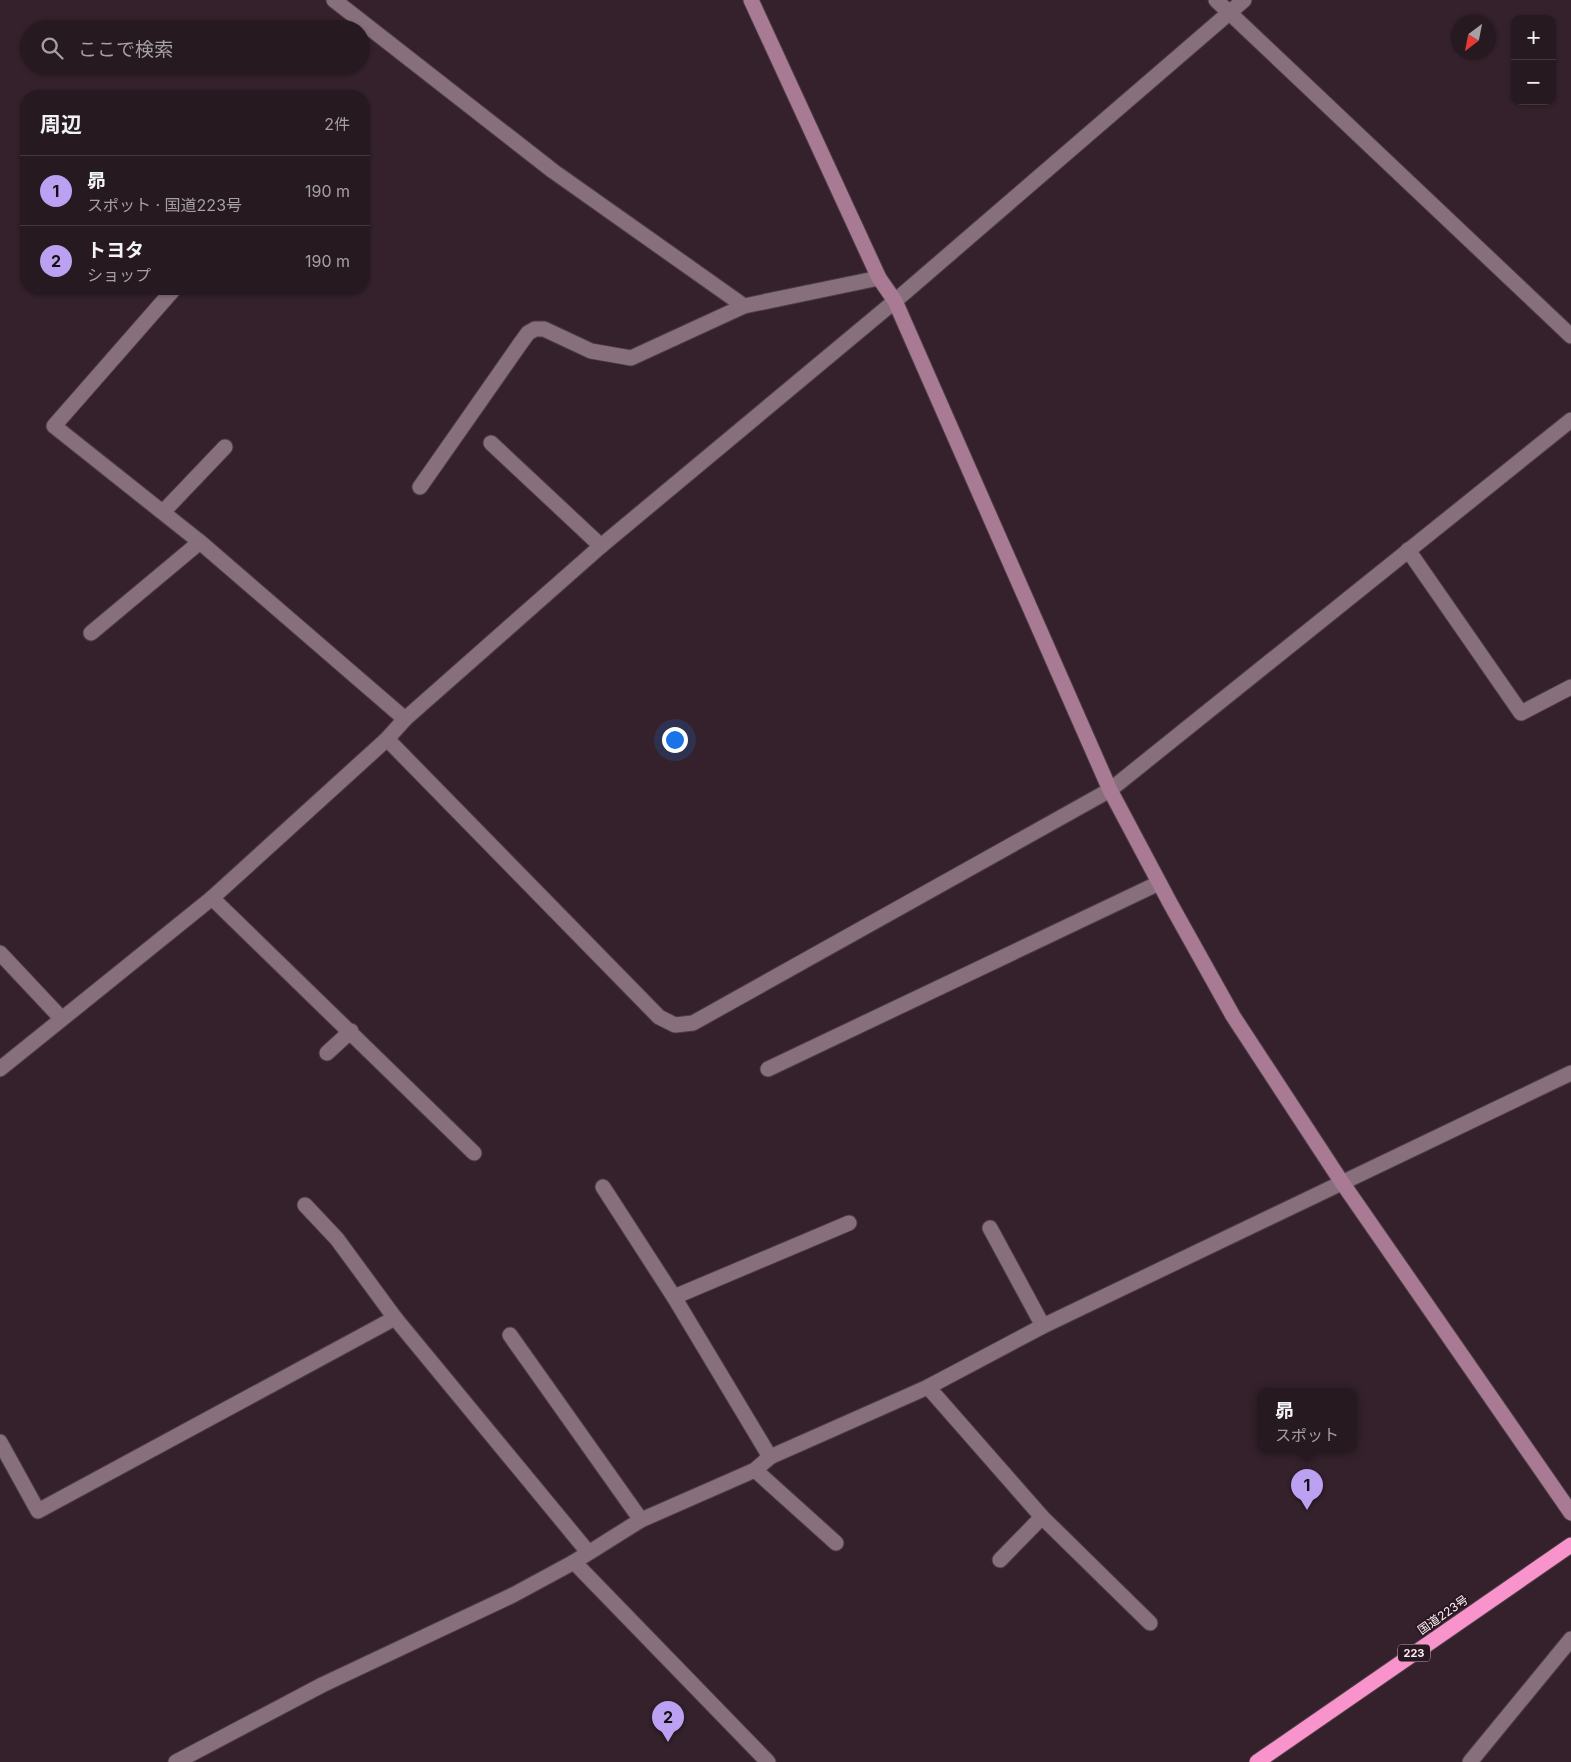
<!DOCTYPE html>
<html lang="ja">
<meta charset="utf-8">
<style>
:root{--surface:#271920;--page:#33262d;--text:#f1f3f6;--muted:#a4a0a5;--line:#43383e;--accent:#bca0f2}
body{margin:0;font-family:Inter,"Noto Sans JP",sans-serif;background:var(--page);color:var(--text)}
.controls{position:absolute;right:15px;top:15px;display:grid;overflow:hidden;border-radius:10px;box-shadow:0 1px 4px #0004}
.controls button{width:45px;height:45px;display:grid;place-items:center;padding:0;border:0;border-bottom:1px solid var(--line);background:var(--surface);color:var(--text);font:25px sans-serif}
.compass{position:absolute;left:1451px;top:15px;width:45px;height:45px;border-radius:50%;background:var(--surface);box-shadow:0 1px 4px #0004;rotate:212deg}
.you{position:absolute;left:674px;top:739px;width:18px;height:18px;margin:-12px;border:4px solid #fff;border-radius:50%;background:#1a73e8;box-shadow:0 0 0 8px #1a73e833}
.badge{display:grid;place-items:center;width:32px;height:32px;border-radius:50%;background:var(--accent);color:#111;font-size:16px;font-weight:700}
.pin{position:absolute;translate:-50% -41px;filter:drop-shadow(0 1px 2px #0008)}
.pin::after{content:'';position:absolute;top:26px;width:18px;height:15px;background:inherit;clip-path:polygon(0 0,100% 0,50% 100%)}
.popup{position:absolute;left:1257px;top:1388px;width:100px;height:65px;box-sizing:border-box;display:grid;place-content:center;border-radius:10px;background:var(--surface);filter:drop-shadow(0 1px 4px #0005);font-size:16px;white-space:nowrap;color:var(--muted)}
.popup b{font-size:19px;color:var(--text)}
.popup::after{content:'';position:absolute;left:50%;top:100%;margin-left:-10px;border:10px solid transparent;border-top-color:var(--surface)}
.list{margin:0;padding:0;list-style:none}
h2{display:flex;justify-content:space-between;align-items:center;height:65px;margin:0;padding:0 20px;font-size:21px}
h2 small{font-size:16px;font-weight:400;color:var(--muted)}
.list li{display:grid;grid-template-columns:32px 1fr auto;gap:15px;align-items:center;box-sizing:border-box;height:70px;padding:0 20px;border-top:1px solid var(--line)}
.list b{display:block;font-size:19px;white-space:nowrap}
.list p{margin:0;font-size:16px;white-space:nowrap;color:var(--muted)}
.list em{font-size:16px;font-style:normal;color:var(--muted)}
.icon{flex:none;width:28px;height:28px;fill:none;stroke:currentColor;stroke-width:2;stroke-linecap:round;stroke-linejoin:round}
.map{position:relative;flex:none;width:1571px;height:1762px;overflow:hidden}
.search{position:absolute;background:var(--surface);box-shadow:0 1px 4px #0004;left:20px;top:20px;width:350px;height:55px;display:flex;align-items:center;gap:12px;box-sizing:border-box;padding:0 18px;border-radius:28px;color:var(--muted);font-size:19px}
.panel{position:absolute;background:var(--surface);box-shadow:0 1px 4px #0004;left:20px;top:90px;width:350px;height:205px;border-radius:20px}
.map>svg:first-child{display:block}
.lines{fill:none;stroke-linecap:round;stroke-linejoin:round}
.street-casing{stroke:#4d3d45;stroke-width:17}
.secondary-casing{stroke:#4d3d45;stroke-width:17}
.highway-casing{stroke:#4d3d45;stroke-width:17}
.street{stroke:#876f7b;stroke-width:15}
.secondary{stroke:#a97a93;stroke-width:15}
.highway{stroke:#f993cb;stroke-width:15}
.labels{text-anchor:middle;stroke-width:4;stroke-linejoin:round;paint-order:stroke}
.shield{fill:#2a1721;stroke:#beafb6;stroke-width:1}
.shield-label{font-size:11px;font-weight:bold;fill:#fdf0f6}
.street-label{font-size:12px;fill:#fdf0f6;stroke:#2a1721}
</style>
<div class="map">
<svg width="1571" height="1762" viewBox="0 0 1571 1762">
<rect width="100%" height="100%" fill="#34212b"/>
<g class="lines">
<g class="street-casing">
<g id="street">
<polyline points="334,0 553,171 744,306 631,358 591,351 544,329 535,329 528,333 520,344 420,487"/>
<polyline points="1216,0 1571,336"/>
<polyline points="174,289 54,426 200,542 405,719"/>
<polyline points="744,306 879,278"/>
<polyline points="491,443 601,546"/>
<polyline points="163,512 225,447"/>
<polyline points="1408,550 1521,713 1571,687"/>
<polyline points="91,633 200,542"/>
<polyline points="387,739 659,1017 675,1025 693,1023 1110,790 1571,420"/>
<polyline points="212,898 474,1153"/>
<polyline points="0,953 61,1018"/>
<polyline points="327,1053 351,1031"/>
<polyline points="0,1069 212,898 387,739 405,719 601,546 895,301 1244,0"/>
<polyline points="768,1069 1159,883"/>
<polyline points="603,1187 674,1297 770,1457"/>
<polyline points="305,1205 337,1239 395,1318"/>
<polyline points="990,1228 1043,1326"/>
<polyline points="674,1297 849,1223"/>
<polyline points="510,1335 641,1520"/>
<polyline points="928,1387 1042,1517 1150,1623"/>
<polyline points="0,1442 38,1511 395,1318 588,1552"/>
<polyline points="755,1470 836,1543"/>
<polyline points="1000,1560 1042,1517"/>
<polyline points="574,1562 768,1762"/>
<polyline points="176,1762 322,1685 513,1595 574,1562 641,1520 755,1470 770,1457 928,1387 1043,1326 1571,1073"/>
<polyline points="1470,1762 1571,1639"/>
</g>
</g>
<g class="secondary-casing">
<polyline id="secondary" points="751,0 879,278 895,301 1110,790 1170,903 1233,1016 1341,1181 1571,1513"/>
</g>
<g class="highway-casing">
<polyline id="highway" points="1257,1762 1571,1545"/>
</g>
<use href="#street" class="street"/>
<use href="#secondary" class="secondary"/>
<use href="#highway" class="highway"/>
</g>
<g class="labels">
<rect class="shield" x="1398" y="1644.5" width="32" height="17" rx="4"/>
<g class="shield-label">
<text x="1414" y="1657">223</text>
</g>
<g class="street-label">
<text transform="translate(1443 1615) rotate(-35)" y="4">国道223号</text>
</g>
</g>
</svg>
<div class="controls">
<button>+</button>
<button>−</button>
</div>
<svg class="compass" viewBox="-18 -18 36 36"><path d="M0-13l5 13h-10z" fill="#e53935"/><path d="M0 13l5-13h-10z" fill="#a4a0a5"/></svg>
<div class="you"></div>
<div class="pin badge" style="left:1307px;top:1510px">1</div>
<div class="popup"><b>昴</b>スポット</div>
<div class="pin badge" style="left:668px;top:1742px">2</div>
<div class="search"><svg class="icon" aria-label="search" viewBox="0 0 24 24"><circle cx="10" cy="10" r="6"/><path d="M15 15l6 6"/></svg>ここで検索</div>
<section class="panel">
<h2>周辺<small>2件</small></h2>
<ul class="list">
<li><span class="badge">1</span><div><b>昴</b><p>スポット · 国道223号</p></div><em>190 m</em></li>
<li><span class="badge">2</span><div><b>トヨタ</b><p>ショップ</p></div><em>190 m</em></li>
</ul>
</section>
</div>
